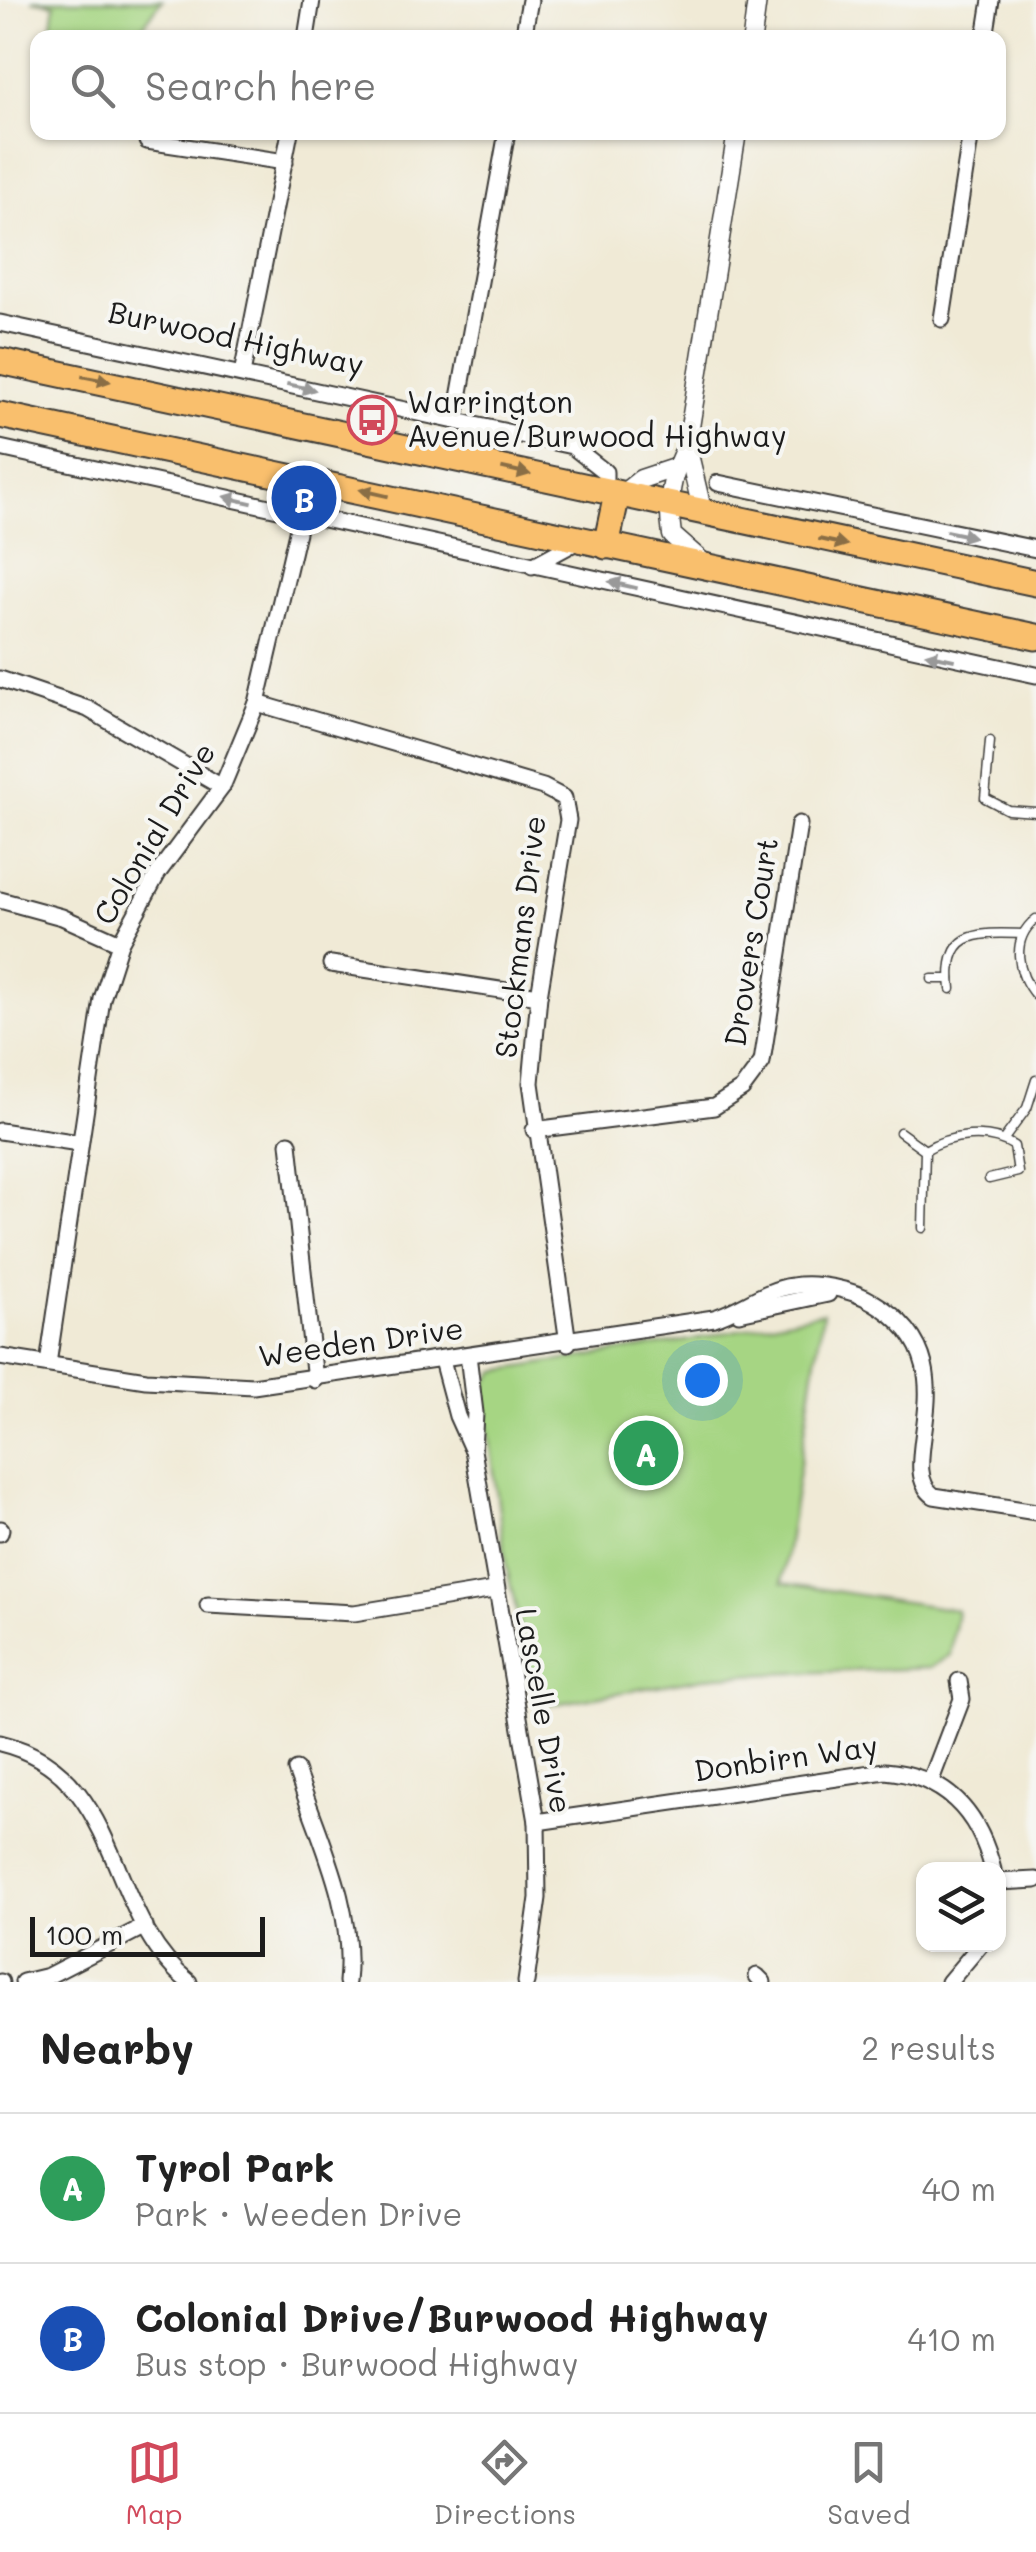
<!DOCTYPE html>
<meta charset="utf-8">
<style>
:root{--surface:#fff;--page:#f2f2f2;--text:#222;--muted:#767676;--line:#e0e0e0;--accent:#d1495b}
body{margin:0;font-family:Mali,sans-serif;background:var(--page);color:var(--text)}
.controls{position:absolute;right:30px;bottom:30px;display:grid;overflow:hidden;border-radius:20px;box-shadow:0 2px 8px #0004}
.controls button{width:90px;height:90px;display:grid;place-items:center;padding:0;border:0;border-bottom:2px solid var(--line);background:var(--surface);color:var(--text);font:50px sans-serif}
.scale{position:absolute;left:30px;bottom:25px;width:235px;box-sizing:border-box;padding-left:10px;border:5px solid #1c1c1c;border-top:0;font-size:28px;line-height:35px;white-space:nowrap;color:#1c1c1c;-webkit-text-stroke:8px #f6f6f2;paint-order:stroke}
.you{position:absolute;left:702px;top:1380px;width:35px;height:35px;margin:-25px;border:8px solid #fff;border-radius:50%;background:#1a73e8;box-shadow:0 0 0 15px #1a73e833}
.badge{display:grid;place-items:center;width:65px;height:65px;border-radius:50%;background:var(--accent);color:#fff;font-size:32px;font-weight:700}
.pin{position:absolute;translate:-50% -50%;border:5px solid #fff;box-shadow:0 2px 10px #0006}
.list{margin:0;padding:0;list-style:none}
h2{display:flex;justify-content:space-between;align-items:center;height:130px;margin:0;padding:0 40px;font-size:42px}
h2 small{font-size:32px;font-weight:400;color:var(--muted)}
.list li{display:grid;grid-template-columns:65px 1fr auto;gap:30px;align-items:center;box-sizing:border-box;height:150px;padding:0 40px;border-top:2px solid var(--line)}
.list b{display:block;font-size:38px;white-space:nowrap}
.list p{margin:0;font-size:32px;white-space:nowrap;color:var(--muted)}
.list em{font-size:32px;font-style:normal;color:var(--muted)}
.icon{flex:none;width:55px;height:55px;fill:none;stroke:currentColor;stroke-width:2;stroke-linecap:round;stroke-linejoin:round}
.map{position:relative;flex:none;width:1036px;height:1982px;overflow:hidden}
.search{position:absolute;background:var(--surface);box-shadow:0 2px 8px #0004;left:30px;right:30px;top:30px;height:110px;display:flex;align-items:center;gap:25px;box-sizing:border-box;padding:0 35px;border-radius:20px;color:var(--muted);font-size:38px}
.sheet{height:430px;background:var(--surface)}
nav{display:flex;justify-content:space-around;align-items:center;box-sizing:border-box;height:140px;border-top:2px solid var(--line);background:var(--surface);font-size:28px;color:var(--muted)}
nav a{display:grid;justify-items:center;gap:5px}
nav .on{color:var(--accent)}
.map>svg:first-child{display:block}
.green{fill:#a6d583;stroke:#617850;stroke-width:2.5}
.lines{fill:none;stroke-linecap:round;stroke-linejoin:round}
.service-casing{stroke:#3c3b38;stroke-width:11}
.minor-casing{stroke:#3c3b38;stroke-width:19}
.tertiary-casing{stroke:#3c3b38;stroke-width:21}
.trunk-casing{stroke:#3c3b38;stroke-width:29}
.service{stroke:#fff;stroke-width:8}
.minor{stroke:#fff;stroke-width:15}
.tertiary{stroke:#fff;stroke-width:18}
.trunk{stroke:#f9bf6d;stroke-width:25}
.oneway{fill:#8a6e44}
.oneway2{fill:#999}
.labels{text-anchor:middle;stroke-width:8;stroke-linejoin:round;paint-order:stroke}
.street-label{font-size:30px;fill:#1c1c1c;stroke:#f6f6f2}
.poi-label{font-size:30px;fill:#1c1c1c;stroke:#f6f6f2;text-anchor:start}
</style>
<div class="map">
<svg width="1036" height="1982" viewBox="0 0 1036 1982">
<rect width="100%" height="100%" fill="#f6f6f2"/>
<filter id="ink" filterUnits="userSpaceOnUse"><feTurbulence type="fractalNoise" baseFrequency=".01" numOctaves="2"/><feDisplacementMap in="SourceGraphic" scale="20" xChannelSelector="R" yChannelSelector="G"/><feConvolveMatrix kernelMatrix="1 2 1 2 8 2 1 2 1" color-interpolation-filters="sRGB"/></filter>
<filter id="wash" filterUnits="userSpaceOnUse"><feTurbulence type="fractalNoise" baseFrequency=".0048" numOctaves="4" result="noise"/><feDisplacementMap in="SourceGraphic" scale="40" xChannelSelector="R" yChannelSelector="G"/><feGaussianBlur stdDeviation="2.25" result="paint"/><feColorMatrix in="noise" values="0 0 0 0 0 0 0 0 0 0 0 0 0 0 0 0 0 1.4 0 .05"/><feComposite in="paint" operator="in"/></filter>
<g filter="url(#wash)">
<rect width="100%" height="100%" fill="#f0ead6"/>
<g class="green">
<polygon points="32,0 162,0 135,37 88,30 86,37 50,38 55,4"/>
<polygon points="823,1312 782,1583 957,1610 950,1655 930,1668 715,1676 538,1707 506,1565 483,1388 496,1371 691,1340"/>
</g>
</g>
<g filter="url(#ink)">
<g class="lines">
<g class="service-casing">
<g id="service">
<polyline points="990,741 985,798 1008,810 1036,812"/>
<path d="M1036,919c-26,20 -19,55 0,77"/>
<polyline points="932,979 950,979"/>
<path d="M951,989c-7,-60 27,-56 72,-55"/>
<polyline points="900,1132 925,1150 923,1228"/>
<polyline points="1004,1139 1027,1108 1036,1080"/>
<path d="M925,1150c25,-15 63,-21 89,-4l4,26 -29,7"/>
</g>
</g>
<g class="minor-casing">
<g id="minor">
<polyline points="306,38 312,0"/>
<polyline points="523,38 530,0"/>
<polyline points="985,38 991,0"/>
<polyline points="147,141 285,162"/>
<polyline points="942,319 971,132"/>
<polyline points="0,323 572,446 605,472 605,491"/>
<polyline points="242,374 290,132"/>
<polyline points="455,420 507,132"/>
<polyline points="0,448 1036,675"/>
<polyline points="718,483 1036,549"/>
<polyline points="532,566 580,540"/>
<polyline points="0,679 88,709 222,787"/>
<polyline points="257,703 543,787 564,798 568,820 539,996 531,1083 568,1343"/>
<polyline points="0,900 62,917 120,943"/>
<polyline points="331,964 539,996"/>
<polyline points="534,1130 714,1107 742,1089 762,1062 799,824"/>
<polyline points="0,1131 79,1143"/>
<polyline points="289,1143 315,1380"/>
<polyline points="739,1313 828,1294"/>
<polyline points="468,1355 475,1413 473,1450 537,1822 538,1898 526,1982"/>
<path d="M0,1357l146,23 107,6 461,-68c27,-8 49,-28 78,-32 24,-4 60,3 81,16 105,61 17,163 61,194l102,16"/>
<polyline points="442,1360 457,1416 471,1447"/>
<polyline points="48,1364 102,999 120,943 158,873 222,787 257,703 301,515"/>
<polyline points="0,1533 1,1529"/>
<polyline points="208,1605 354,1613 494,1590"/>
<path d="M0,1743c125,30 104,173 189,239"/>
<path d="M296,1770c24,70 59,138 51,212"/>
<polyline points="931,1780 962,1699 959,1681"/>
<path d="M537,1822l348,-51c60,5 94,41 108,99"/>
<polyline points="998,1882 1036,1880"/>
<polyline points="757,1976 763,1982"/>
<polyline points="0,1982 1,1982"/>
<polyline points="23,1982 48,1976 145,1926"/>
<polyline points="949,1982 981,1944"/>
</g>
</g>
<g class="tertiary-casing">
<g id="tertiary">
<polyline points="752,38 757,0"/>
<polyline points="687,446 703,513"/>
<polyline points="621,495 641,479 674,468"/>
<path d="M705,564l-33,-29c-5,-33 -2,-61 15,-89l50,-314"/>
</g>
</g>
<g class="trunk-casing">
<g id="trunk">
<polyline points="0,361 1036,583"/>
<polyline points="0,415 1036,637"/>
<polyline points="606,546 617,494"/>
</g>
</g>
<use href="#service" class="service"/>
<use href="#minor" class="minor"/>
<use href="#tertiary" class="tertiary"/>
<use href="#trunk" class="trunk"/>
</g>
<defs><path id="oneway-solid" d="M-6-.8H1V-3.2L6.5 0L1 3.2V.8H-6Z" transform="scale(2.5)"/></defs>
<g class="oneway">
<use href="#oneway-solid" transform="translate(96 379) rotate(11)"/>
<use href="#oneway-solid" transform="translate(516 471) rotate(13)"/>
<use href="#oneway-solid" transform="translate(374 493) rotate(-167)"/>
<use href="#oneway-solid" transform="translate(833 542) rotate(12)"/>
</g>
<g class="oneway2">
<use href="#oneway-solid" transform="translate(301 387) rotate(12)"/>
<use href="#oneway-solid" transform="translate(238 500) rotate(-167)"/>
<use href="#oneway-solid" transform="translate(960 534) rotate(12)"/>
<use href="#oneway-solid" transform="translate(623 585) rotate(-167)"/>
<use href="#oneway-solid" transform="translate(940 657) rotate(-168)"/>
</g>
</g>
<defs>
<g id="bus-ring" transform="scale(2.5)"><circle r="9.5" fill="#f6f6f2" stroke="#d1495b" stroke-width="1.5"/><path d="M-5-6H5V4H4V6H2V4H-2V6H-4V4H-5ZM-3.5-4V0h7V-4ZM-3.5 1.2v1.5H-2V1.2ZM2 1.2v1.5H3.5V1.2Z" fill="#d1495b"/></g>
</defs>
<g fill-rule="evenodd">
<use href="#bus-ring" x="372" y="420"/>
</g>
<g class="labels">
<g class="street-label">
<text transform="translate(236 339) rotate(12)" y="10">Burwood Highway</text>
<text transform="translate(155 834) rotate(-59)" y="10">Colonial Drive</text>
<text transform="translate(521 937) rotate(-83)" y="10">Stockmans Drive</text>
<text transform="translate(752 942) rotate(-81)" y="10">Drovers Court</text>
<text transform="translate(361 1343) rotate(-8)" y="10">Weeden Drive</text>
<text transform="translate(543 1711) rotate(80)" y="10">Lascelle Drive</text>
<text transform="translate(786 1759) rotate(-8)" y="10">Donbirn Way</text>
</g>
<g class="poi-label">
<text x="407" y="413">Warrington<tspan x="407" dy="34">Avenue/Burwood Highway</tspan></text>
</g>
</g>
</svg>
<div class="controls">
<button><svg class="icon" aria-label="layers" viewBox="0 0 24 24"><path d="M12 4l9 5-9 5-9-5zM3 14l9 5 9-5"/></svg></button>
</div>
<div class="scale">100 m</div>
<div class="you"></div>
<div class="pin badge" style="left:646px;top:1453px;background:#2e9e5b">A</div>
<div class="pin badge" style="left:304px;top:498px;background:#1a4fb4">B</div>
<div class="search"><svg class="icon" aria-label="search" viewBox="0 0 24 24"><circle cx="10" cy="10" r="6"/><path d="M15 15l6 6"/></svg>Search here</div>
</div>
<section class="sheet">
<h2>Nearby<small>2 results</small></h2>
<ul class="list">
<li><span class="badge" style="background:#2e9e5b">A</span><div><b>Tyrol Park</b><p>Park · Weeden Drive</p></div><em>40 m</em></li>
<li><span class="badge" style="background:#1a4fb4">B</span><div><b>Colonial Drive/Burwood Highway</b><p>Bus stop · Burwood Highway</p></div><em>410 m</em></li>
</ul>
</section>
<nav>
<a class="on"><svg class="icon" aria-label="map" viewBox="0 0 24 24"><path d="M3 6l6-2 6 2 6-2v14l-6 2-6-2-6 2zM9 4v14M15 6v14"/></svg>Map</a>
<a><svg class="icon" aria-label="directions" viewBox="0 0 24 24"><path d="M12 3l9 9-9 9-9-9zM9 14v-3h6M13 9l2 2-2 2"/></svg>Directions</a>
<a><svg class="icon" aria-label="saved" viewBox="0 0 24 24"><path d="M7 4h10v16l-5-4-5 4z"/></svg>Saved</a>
</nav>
